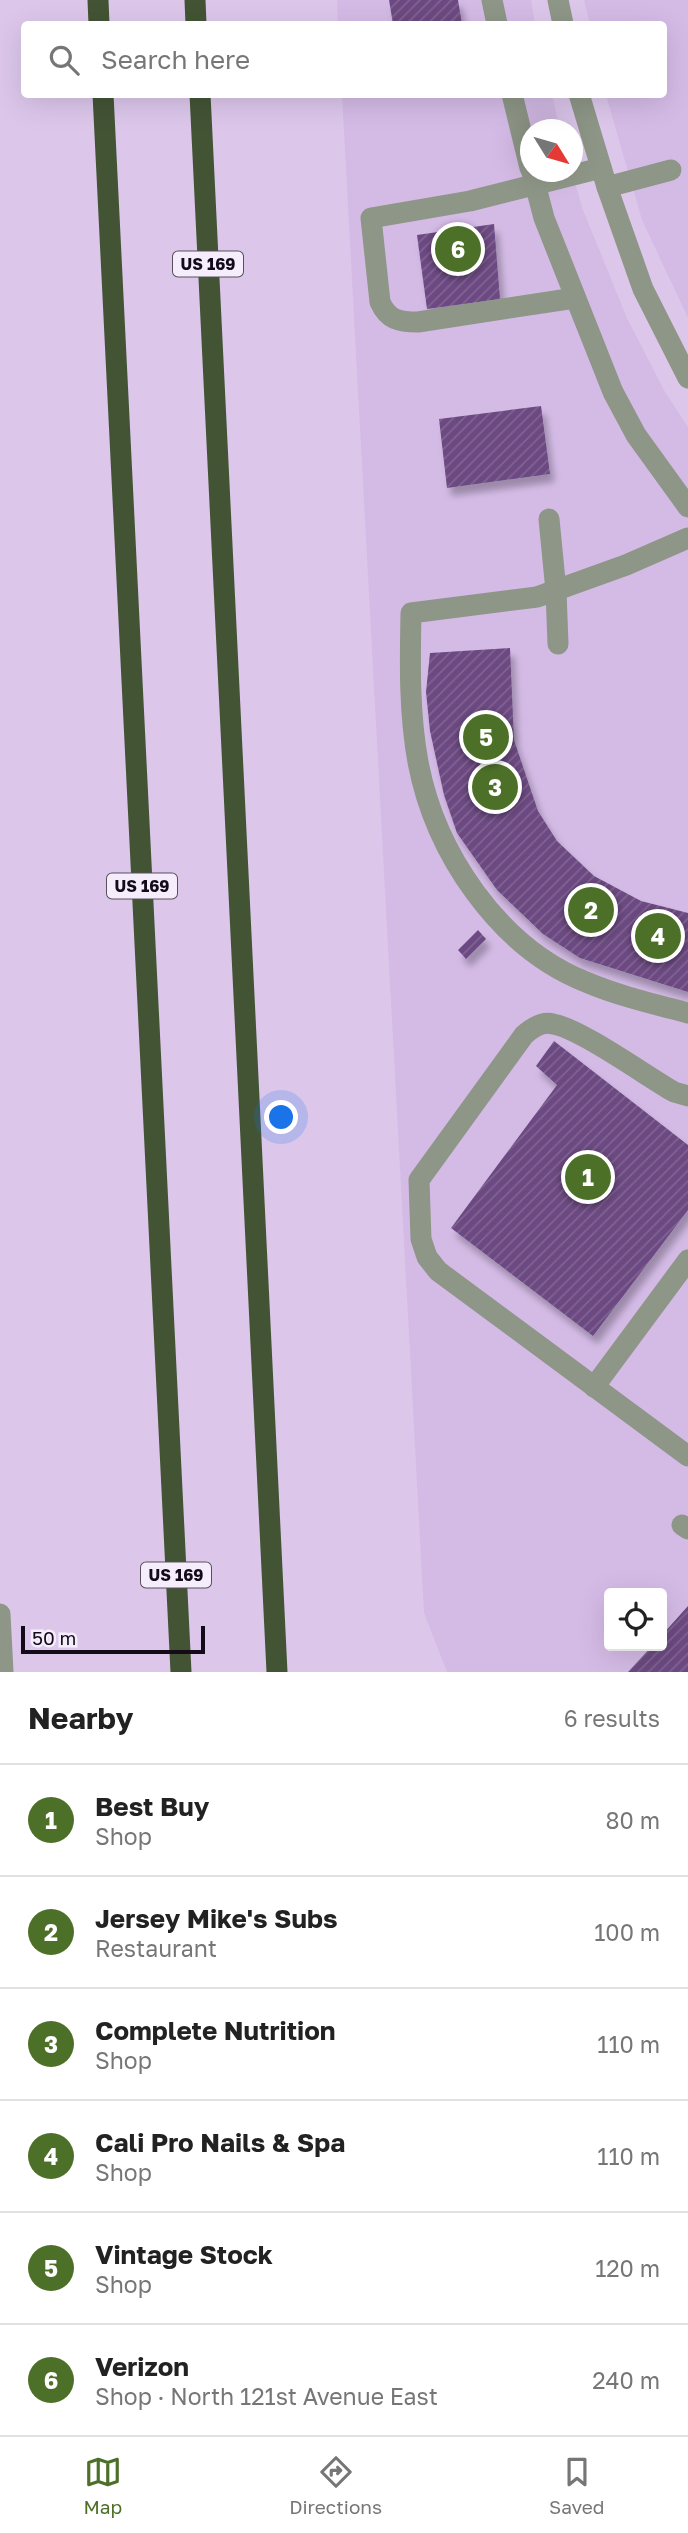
<!DOCTYPE html>
<meta charset="utf-8">
<style>
:root{--surface:#fff;--page:#f6f6f6;--text:#222;--muted:#767676;--line:#e0e0e0;--accent:#4d7029}
body{margin:0;font-family:"Golos Text",sans-serif;background:var(--page);color:var(--text)}
.controls{position:absolute;right:21px;bottom:21px;display:grid;overflow:hidden;border-radius:7px;box-shadow:0 7px 28px #0002}
.controls button{width:63px;height:63px;display:grid;place-items:center;padding:0;border:0;border-bottom:2px solid var(--line);background:var(--surface);color:var(--text);font:35px sans-serif}
.compass{position:absolute;left:520px;top:119px;width:63px;height:63px;border-radius:50%;background:var(--surface);box-shadow:0 7px 28px #0002;rotate:127deg}
.scale{position:absolute;left:21px;bottom:18px;width:184px;box-sizing:border-box;padding-left:7px;border:4px solid #130c18;border-top:0;font-size:19px;line-height:24px;white-space:nowrap;color:#130c18;-webkit-text-stroke:5px #f6edfc;paint-order:stroke}
.you{position:absolute;left:282px;top:1118px;width:24px;height:24px;margin:-18px;border:5px solid #fff;border-radius:50%;background:#1a73e8;box-shadow:0 0 0 10px #1a73e833}
.badge{display:grid;place-items:center;width:46px;height:46px;border-radius:50%;background:var(--accent);color:#fff;font-size:23px;font-weight:700}
.pin{position:absolute;translate:-50% -50%;border:4px solid #fff;box-shadow:0 2px 7px #0006}
.list{margin:0;padding:0;list-style:none}
h2{display:flex;justify-content:space-between;align-items:center;height:91px;margin:0;padding:0 28px;font-size:30px}
h2 small{font-size:23px;font-weight:400;color:var(--muted)}
.list li{display:grid;grid-template-columns:46px 1fr auto;gap:21px;align-items:center;box-sizing:border-box;height:112px;padding:0 28px;border-top:2px solid var(--line)}
.list b{display:block;font-size:26px;white-space:nowrap}
.list p{margin:0;font-size:23px;white-space:nowrap;color:var(--muted)}
.list em{font-size:23px;font-style:normal;color:var(--muted)}
.icon{flex:none;width:38px;height:38px;fill:none;stroke:currentColor;stroke-width:2;stroke-linecap:round;stroke-linejoin:round}
.map{position:relative;flex:none;width:688px;height:1672px;overflow:hidden}
.search{position:absolute;background:var(--surface);box-shadow:0 7px 28px #0002;left:21px;right:21px;top:21px;height:77px;display:flex;align-items:center;gap:18px;box-sizing:border-box;padding:0 24px;border-radius:7px;color:var(--muted);font-size:26px}
.sheet{height:763px;background:var(--surface)}
nav{display:flex;justify-content:space-around;align-items:center;box-sizing:border-box;height:98px;border-top:2px solid var(--line);background:var(--surface);font-size:19px;color:var(--muted)}
nav a{display:grid;justify-items:center;gap:4px}
nav .on{color:var(--accent)}
.map>svg:first-child{display:block}
.built{fill:#d4bbe6;fill-rule:evenodd}
.building{fill:url(#building-hatch);filter:url(#shadow)}
.lines{fill:none;stroke-linecap:round;stroke-linejoin:round}
.minor{stroke:#8e9687;stroke-width:21}
.highway{stroke:#435435;stroke-width:21}
.labels{text-anchor:middle;stroke-width:7;stroke-linejoin:round;paint-order:stroke}
.shield{fill:#f6edfc;stroke:#57505c;stroke-width:2}
.shield-label{font-size:16px;font-weight:bold;fill:#130c18}
</style>
<div class="map">
<svg width="688" height="1672" viewBox="0 0 688 1672">
<defs>
<pattern id="building-hatch" width="6" height="6" patternUnits="userSpaceOnUse" patternTransform="scale(1.75)"><rect width="6" height="6" fill="#6c4982"/><path d="M-1 1l2-2M0 6l6-6M5 7l2-2" fill="none" stroke="#7f6490"/></pattern>
<filter id="shadow"><feDropShadow dx="4.5" dy="8" stdDeviation="3.5" flood-color="#0004"/></filter>
</defs>
<rect width="100%" height="100%" fill="#dcc7eb"/>
<g class="built">
<polygon points="337,0 531,0 535,24 338,24"/>
<polygon points="584,0 688,0 688,318 642,220 606,95 664,94 664,24 590,24"/>
<path d="M342,95h210l8,34 -30,1v42h42l11,38 44,108 38,74 23,35v1245h-241l-23,-59zM609,1593h53v53h-53z"/>
</g>
<g class="building">
<polygon points="389,0 458,0 462,24 393,24"/>
<polygon points="494,224 500,299 427,309 417,235"/>
<polygon points="541,406 550,474 447,488 439,419"/>
<polygon points="510,648 514,740 538,811 557,841 594,876 641,901 688,913 688,992 580,958 543,934 497,890 457,833 444,795 430,731 426,692 430,653"/>
<polygon points="478,930 486,939 466,959 458,950"/>
<polygon points="554,1041 688,1145 688,1210 593,1336 451,1228 557,1085 536,1066"/>
<polygon points="688,1606 688,1672 628,1672 652,1646 662,1646 662,1635"/>
</g>
<g class="lines">
<g class="minor">
<polyline points="492,0 497,24"/>
<polyline points="558,0 563,24"/>
<polyline points="512,94 530,168"/>
<polyline points="579,94 607,187 643,289 688,378"/>
<polyline points="532,172 544,218 613,392 636,435 688,507"/>
<polyline points="607,187 671,170"/>
<path d="M575,298l-157,24c-19,0 -30,-2 -38,-20l-9,-84 99,-17 131,-33"/>
<polyline points="549,519 556,591 558,644"/>
<path d="M688,538l-62,27 -89,32 -126,16c-1,49 -2,100 7,149 17,90 80,185 168,220 33,14 68,22 102,31"/>
<path d="M688,1096l-14,-4c-28,-16 -93,-63 -121,-68 -11,-3 -21,4 -29,11l-105,145 2,59 6,18 11,14 250,185"/>
<polyline points="594,1387 688,1260"/>
<polyline points="682,1525 688,1529"/>
<polyline points="0,1614 3,1672"/>
</g>
<g class="highway">
<polyline points="98,0 99,24"/>
<polyline points="195,0 196,24"/>
<polyline points="103,94 181,1672"/>
<polyline points="200,94 277,1672"/>
</g>
</g>
<g class="labels">
<g class="shield">
<rect x="173" y="251.5" width="70" height="25" rx="5"/>
<rect x="107" y="873.5" width="70" height="25" rx="5"/>
<rect x="141" y="1562.5" width="70" height="25" rx="5"/>
</g>
<g class="shield-label">
<text x="208" y="270">US 169</text>
<text x="142" y="892">US 169</text>
<text x="176" y="1581">US 169</text>
</g>
</g>
</svg>
<div class="controls">
<button><svg class="icon" aria-label="locate" viewBox="0 0 24 24"><circle cx="12" cy="12" r="6"/><path d="M12 2v4M12 18v4M2 12h4M18 12h4"/></svg></button>
</div>
<svg class="compass" viewBox="-18 -18 36 36"><path d="M0-13l5 13h-10z" fill="#e53935"/><path d="M0 13l5-13h-10z" fill="#767676"/></svg>
<div class="scale">50 m</div>
<div class="you"></div>
<div class="pin badge" style="left:588px;top:1177px">1</div>
<div class="pin badge" style="left:591px;top:910px">2</div>
<div class="pin badge" style="left:495px;top:787px">3</div>
<div class="pin badge" style="left:658px;top:936px">4</div>
<div class="pin badge" style="left:486px;top:737px">5</div>
<div class="pin badge" style="left:458px;top:249px">6</div>
<div class="search"><svg class="icon" aria-label="search" viewBox="0 0 24 24"><circle cx="10" cy="10" r="6"/><path d="M15 15l6 6"/></svg>Search here</div>
</div>
<section class="sheet">
<h2>Nearby<small>6 results</small></h2>
<ul class="list">
<li><span class="badge">1</span><div><b>Best Buy</b><p>Shop</p></div><em>80 m</em></li>
<li><span class="badge">2</span><div><b>Jersey Mike's Subs</b><p>Restaurant</p></div><em>100 m</em></li>
<li><span class="badge">3</span><div><b>Complete Nutrition</b><p>Shop</p></div><em>110 m</em></li>
<li><span class="badge">4</span><div><b>Cali Pro Nails &amp; Spa</b><p>Shop</p></div><em>110 m</em></li>
<li><span class="badge">5</span><div><b>Vintage Stock</b><p>Shop</p></div><em>120 m</em></li>
<li><span class="badge">6</span><div><b>Verizon</b><p>Shop · North 121st Avenue East</p></div><em>240 m</em></li>
</ul>
</section>
<nav>
<a class="on"><svg class="icon" aria-label="map" viewBox="0 0 24 24"><path d="M3 6l6-2 6 2 6-2v14l-6 2-6-2-6 2zM9 4v14M15 6v14"/></svg>Map</a>
<a><svg class="icon" aria-label="directions" viewBox="0 0 24 24"><path d="M12 3l9 9-9 9-9-9zM9 14v-3h6M13 9l2 2-2 2"/></svg>Directions</a>
<a><svg class="icon" aria-label="saved" viewBox="0 0 24 24"><path d="M7 4h10v16l-5-4-5 4z"/></svg>Saved</a>
</nav>
